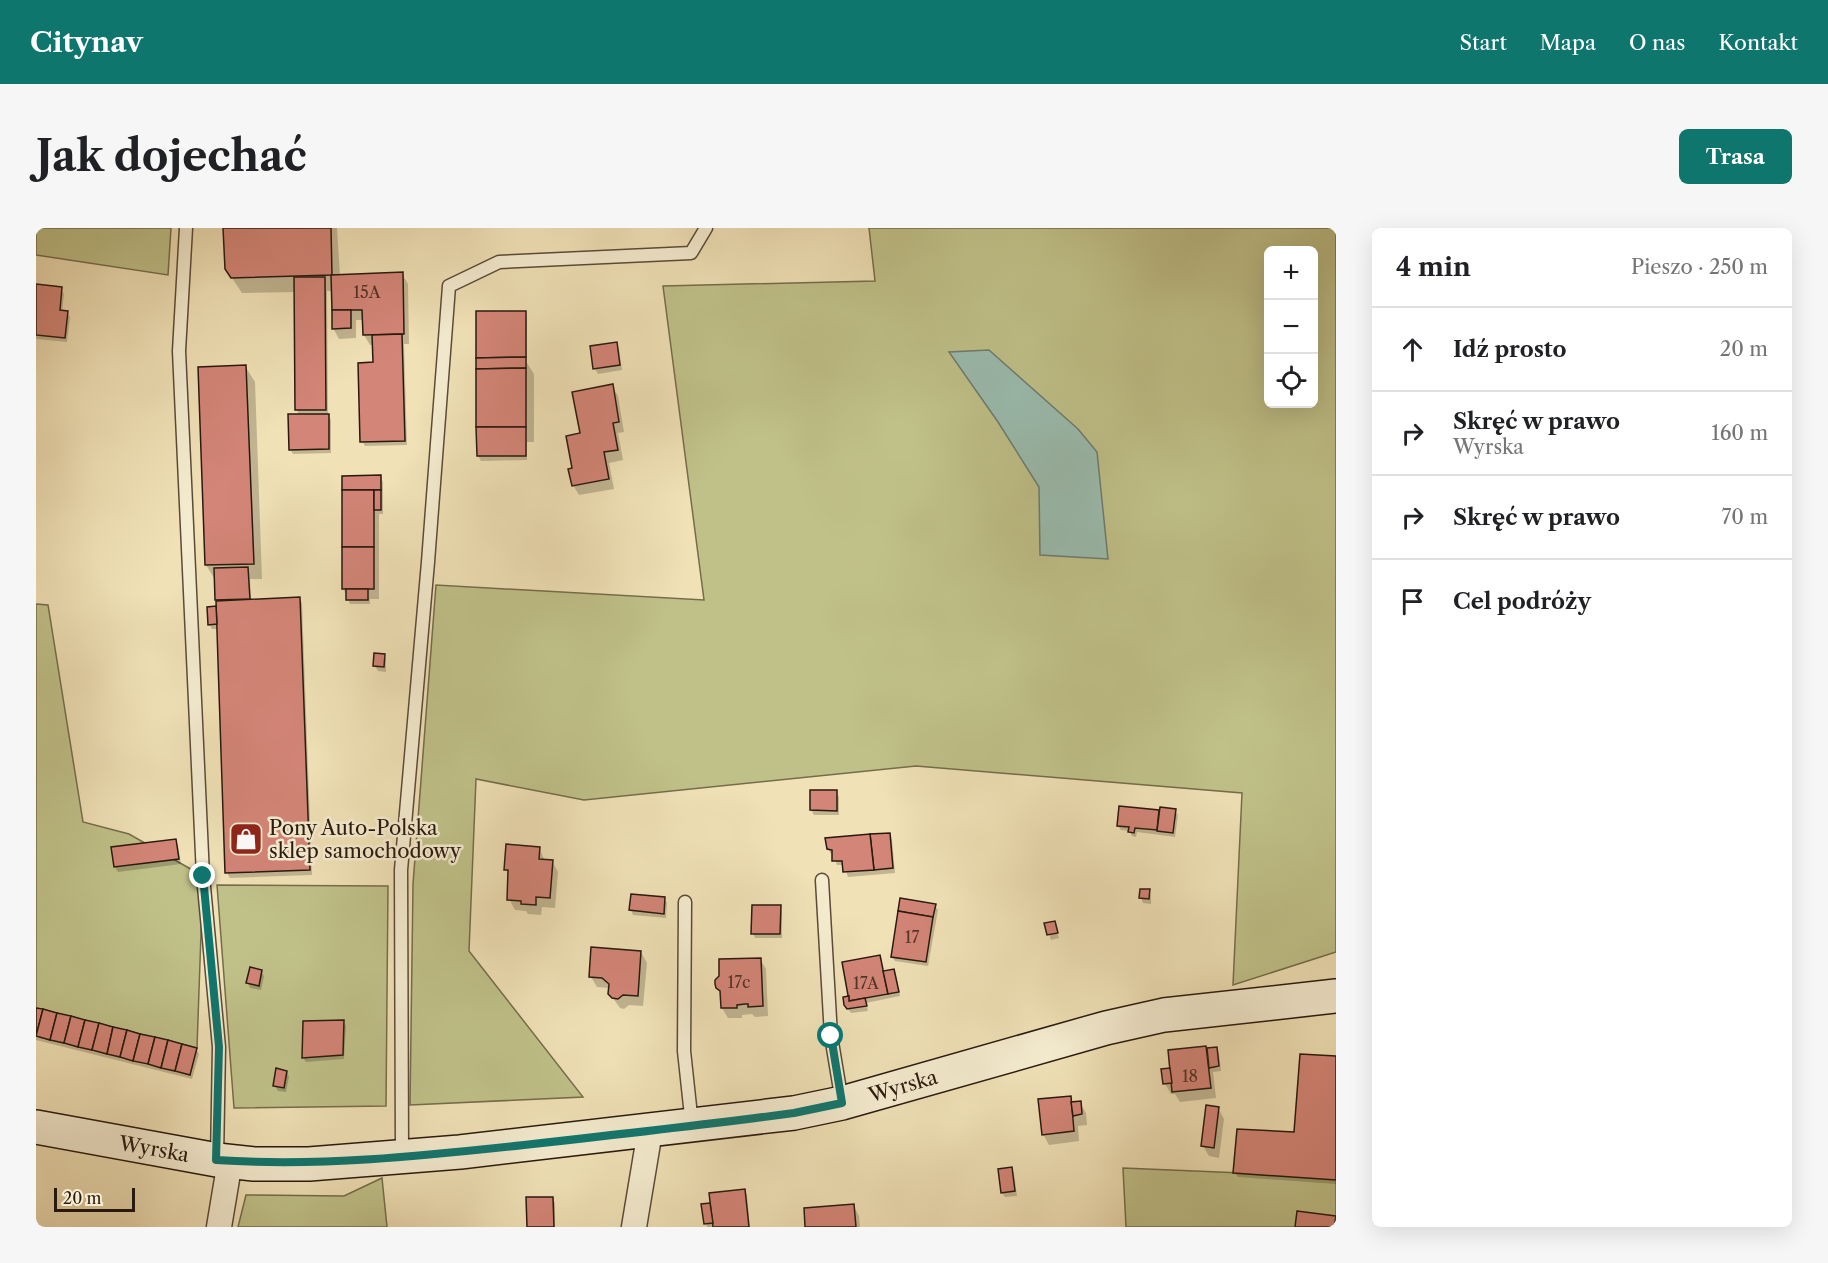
<!DOCTYPE html>
<html lang="pl">
<meta charset="utf-8">
<style>
:root{--surface:#fff;--page:#f6f6f6;--text:#202124;--muted:#757577;--line:#e0e0e0;--accent:#0f766e}
body{margin:0;font-family:"Libre Caslon Text",serif;background:var(--page);color:var(--text)}
.controls{position:absolute;right:18px;top:18px;display:grid;overflow:hidden;border-radius:9px;box-shadow:0 6px 24px #0002}
.controls button{width:54px;height:54px;display:grid;place-items:center;padding:0;border:0;border-bottom:2px solid var(--line);background:var(--surface);color:var(--text);font:30px sans-serif}
.scale{position:absolute;left:18px;bottom:15px;width:81px;box-sizing:border-box;padding-left:6px;border:3px solid #29190f;border-top:0;font-size:16px;line-height:21px;white-space:nowrap;color:#29190f;-webkit-text-stroke:4px #f5ecd0;paint-order:stroke}
.stop{position:absolute;width:18px;height:18px;margin:-14px;border:4px solid #0f766e;border-radius:50%;background:#fff}
.stop.end{background:#0f766e;border-color:#fff;box-shadow:0 2px 6px #0008}
.list{margin:0;padding:0;list-style:none}
h2{display:flex;justify-content:space-between;align-items:center;height:78px;margin:0;padding:0 24px;font-size:26px}
h2 small{font-size:20px;font-weight:400;color:var(--muted)}
.list li{display:grid;grid-template-columns:39px 1fr auto;gap:18px;align-items:center;box-sizing:border-box;height:84px;padding:0 24px;border-top:2px solid var(--line)}
.list b{display:block;font-size:22px;white-space:nowrap}
.list p{margin:0;font-size:20px;white-space:nowrap;color:var(--muted)}
.list em{font-size:20px;font-style:normal;color:var(--muted)}
.icon{flex:none;width:33px;height:33px;fill:none;stroke:currentColor;stroke-width:2;stroke-linecap:round;stroke-linejoin:round}
.map{position:relative;flex:none;width:1300px;height:999px;overflow:hidden;border-radius:9px}
header{display:flex;align-items:center;gap:36px;box-sizing:border-box;height:84px;padding:0 30px;background:var(--accent);color:#fff}
header strong{font-size:28px}
nav{display:flex;gap:33px;margin-inline-start:auto;font-size:21px}
.intro{display:flex;align-items:center;justify-content:space-between;box-sizing:border-box;height:144px;padding:0 36px}
h1{margin:0;font-size:42px}
.button{padding:15px 27px;border-radius:9px;background:var(--accent);color:#fff;font-size:21px;font-weight:700}
main{display:flex;gap:36px;padding:0 36px}
aside{flex:1;background:var(--surface);border-radius:9px;box-shadow:0 6px 24px #0002}
.map>svg:first-child{display:block}
.green{fill:#c0c189;stroke:#746d4c;stroke-width:1.5;fill-rule:evenodd}
.water{fill:#9abdb0;stroke:#6d7b70;stroke-width:1.5}
.shadow{fill:#0003}
.building{fill:#d38577;stroke:#29190f;stroke-width:1.5}
.lines{fill:none;stroke-linecap:round;stroke-linejoin:round}
.lane-casing{stroke:#5b4b39;stroke-width:15}
.street-casing{stroke:#5b4b39;stroke-width:27}
.secondary-casing{stroke:#29190f;stroke-width:36}
.lane{stroke:#f5ecd0;stroke-width:12}
.street{stroke:#f5ecd0;stroke-width:24}
.secondary{stroke:#f5ecd0;stroke-width:33}
.route{stroke:#0f766e;stroke-width:8}
.labels{text-anchor:middle;stroke-width:5;stroke-linejoin:round;paint-order:stroke}
.number-label{font-size:16px;fill:#543429}
.poi-label{font-size:20px;fill:#29190f;stroke:#f5ecd0;text-anchor:start}
.street-label{font-size:20px;fill:#29190f;stroke:#f5ecd0}
</style>
<header>
<strong>Citynav</strong>
<nav><a>Start</a><a>Mapa</a><a>O nas</a><a>Kontakt</a></nav>
</header>
<div class="intro"><h1>Jak dojechać</h1><a class="button">Trasa</a></div>
<main>
<div class="map">
<svg width="1300" height="999" viewBox="0 0 1300 999">
<rect width="100%" height="100%" fill="#f0e1b6"/>
<filter id="stains"><feTurbulence type="fractalNoise" baseFrequency=".00333" numOctaves="4"/><feColorMatrix values="0 0 0 0 .2 0 0 0 0 .09 0 0 0 0 .02 0 0 0 .5 -.17"/></filter>
<radialGradient id="worn" r=".72"><stop offset=".6" stop-color="#630" stop-opacity="0"/><stop offset="1" stop-color="#630" stop-opacity=".3"/></radialGradient>
<g class="green">
<polygon points="0,0 135,0 132,47 0,27"/>
<path d="M833,0h467v724l-103,33 9,-192 -326,-27 -332,34 -108,-21 -7,172 114,146 -173,8 3,-221 23,-299 268,15 -41,-314 212,-5zM1232,22h46v154h-46z"/>
<polygon points="0,376 12,377 47,594 93,606 167,648 161,820 0,780"/>
<polygon points="181,657 352,658 350,878 198,880"/>
<polygon points="1087,940 1300,949 1300,999 1090,999"/>
<polygon points="346,950 351,999 202,999 210,967 308,968"/>
</g>
<polygon class="water" points="953,122 1042,201 1061,224 1072,331 1004,327 1003,259 962,194 913,124"/>
<g class="shadow">
<polygon points="189,0 301,0 304,48 366,46 372,56 373,116 368,116 371,217 329,218 326,213 338,136 338,117 334,117 328,107 327,92 320,92 320,110 303,111 297,100 297,63 291,63 292,187 295,192 295,225 257,226 254,221 263,188 261,182 259,64 206,65 190,41"/>
<polygon points="0,58 25,61 28,66 26,84 31,85 34,89 31,114 0,111"/>
<polygon points="489,84 491,89 491,135 498,146 498,214 491,214 491,232 445,233 442,228"/>
<polygon points="580,116 583,121 586,142 562,146 559,141 555,120"/>
<polygon points="209,138 219,154 226,351 214,351 215,373 263,371 266,375 276,647 194,650 191,645 182,401 176,401 173,396 173,380 181,380 180,353 170,337 163,140"/>
<polygon points="576,158 582,168 588,204 582,205 587,232 573,235 578,261 543,267 537,257 538,241 546,206"/>
<polygon points="344,249 347,254 347,286 343,286 343,371 334,371 334,376 314,376 307,360"/>
<polygon points="348,427 350,432 350,444 342,443 339,438"/>
<polygon points="800,564 803,569 803,587 778,587 775,582"/>
<polygon points="1084,580 1125,584 1139,583 1142,587 1139,609 1101,604 1100,609 1096,608 1094,603 1085,602 1082,598"/>
<polygon points="854,606 856,611 859,645 812,649 808,637 801,637 797,626 795,626 792,621"/>
<polygon points="139,612 142,617 145,636 82,644 79,639 77,620"/>
<polygon points="503,620 509,633 516,633 522,644 519,680 506,679 505,687 492,686 490,683 479,682 473,671 473,647 470,641"/>
<polygon points="1113,663 1115,668 1115,676 1107,675 1105,670"/>
<polygon points="628,670 631,675 630,690 597,687 595,682"/>
<polygon points="899,678 902,682 892,738 859,733 856,728"/>
<polygon points="744,679 746,683 746,710 719,710 717,705"/>
<polygon points="1018,695 1023,710 1015,712 1010,696"/>
<polygon points="605,724 611,735 607,778 593,777 588,781 584,780 574,766 574,760 561,759 555,749"/>
<polygon points="843,729 848,744 858,742 860,747 864,768 830,775 832,783 815,785 809,777"/>
<polygon points="724,731 730,741 732,788 719,789 716,786 706,787 706,790 692,790 686,780 686,768 681,759 685,748"/>
<polygon points="225,743 228,748 225,762 214,760 212,755"/>
<polygon points="0,781 160,821 163,826 156,851 0,812"/>
<polygon points="307,793 310,798 308,831 270,834 267,830"/>
<polygon points="1169,819 1171,822 1180,820 1183,825 1185,843 1177,844 1180,870 1144,874 1139,866 1135,866 1129,856 1136,842"/>
<polygon points="1265,828 1300,830 1300,956 1202,949 1199,945 1260,906"/>
<polygon points="251,844 253,849 250,864 242,863 239,858"/>
<polygon points="1034,870 1037,876 1044,875 1050,885 1051,897 1042,898 1043,913 1013,917 1007,906"/>
<polygon points="1182,880 1188,891 1183,930 1173,928 1167,918"/>
<polygon points="975,940 978,945 981,968 969,969 966,965"/>
<polygon points="709,962 711,967 714,999 671,999 667,977 676,976"/>
<polygon points="516,970 519,975 519,999 492,999"/>
<polygon points="817,977 823,988 824,999 771,999"/>
</g>
<g class="building">
<polygon points="187,0 295,0 296,47 195,50 189,41"/>
<polygon points="367,44 368,106 327,107 326,82 296,82 295,47"/>
<polygon points="258,49 289,49 290,182 259,182"/>
<polygon points="0,56 26,59 24,82 32,83 29,110 0,107"/>
<polygon points="296,82 315,82 315,100 296,101"/>
<polygon points="440,83 490,83 490,129 440,130"/>
<polygon points="366,106 369,213 324,214 322,135 337,134 336,107"/>
<polygon points="581,114 584,137 557,141 554,118"/>
<polygon points="490,129 490,140 440,141 440,130"/>
<polygon points="210,137 218,336 169,337 162,139"/>
<polygon points="490,140 490,199 440,199 440,141"/>
<polygon points="577,156 583,194 577,195 582,222 568,224 573,251 536,258 532,241 536,240 530,208 544,205 536,164"/>
<polygon points="252,186 293,186 293,221 253,222"/>
<polygon points="440,199 490,199 490,228 441,228"/>
<polygon points="345,247 345,262 306,262 306,248"/>
<rect x="306" y="262" width="32" height="57"/>
<rect x="338" y="262" width="7" height="20"/>
<rect x="306" y="319" width="32" height="42"/>
<polygon points="212,339 214,371 179,372 178,340"/>
<rect x="310" y="361" width="22" height="11"/>
<polygon points="264,369 274,642 189,645 180,373"/>
<polygon points="180,378 181,396 172,397 171,379"/>
<polygon points="338,425 349,426 348,439 337,438"/>
<polygon points="774,562 801,562 801,583 774,582"/>
<polygon points="1083,578 1123,582 1121,602 1099,600 1098,605 1092,604 1093,599 1081,598"/>
<polygon points="1124,579 1140,581 1137,605 1121,603"/>
<polygon points="854,605 857,640 838,642 834,606"/>
<polygon points="834,606 838,642 807,644 806,633 796,633 796,622 791,621 789,610"/>
<polygon points="140,611 143,631 78,639 75,619"/>
<polygon points="470,616 504,619 503,631 517,632 514,670 500,669 500,677 485,676 485,673 471,672 472,642 468,642"/>
<polygon points="1104,661 1114,661 1113,671 1103,670"/>
<polygon points="595,666 629,669 628,686 593,682"/>
<polygon points="864,670 900,676 897,689 862,683"/>
<polygon points="716,677 745,677 744,706 715,706"/>
<polygon points="862,683 897,689 890,734 855,729"/>
<polygon points="1019,693 1022,705 1011,707 1008,695"/>
<polygon points="555,719 605,723 602,768 587,767 582,771 576,770 572,766 573,756 566,750 553,749"/>
<polygon points="844,727 852,766 813,773 806,734"/>
<polygon points="725,730 727,778 712,779 712,776 709,776 701,777 701,780 685,780 684,763 680,760 679,756 679,752 683,748 683,731"/>
<polygon points="214,739 226,742 223,758 210,755"/>
<polygon points="858,741 863,764 852,766 847,743"/>
<polygon points="813,768 813,773 829,770 831,778 811,781 808,777 807,769"/>
<polygon points="0,780 7,781 0,808"/>
<polygon points="7,781 21,785 14,812 0,808"/>
<polygon points="21,785 35,788 28,815 14,812"/>
<polygon points="35,788 49,792 42,819 28,815"/>
<polygon points="49,792 63,795 56,822 42,819"/>
<polygon points="308,792 307,827 266,830 267,793"/>
<polygon points="63,795 77,799 71,826 56,822"/>
<polygon points="77,799 91,802 84,829 71,826"/>
<polygon points="91,802 104,806 97,833 84,829"/>
<polygon points="104,806 119,809 112,836 97,833"/>
<polygon points="119,809 132,812 125,840 112,836"/>
<polygon points="132,812 146,816 139,843 125,840"/>
<polygon points="146,816 161,820 154,847 139,843"/>
<polygon points="1170,818 1175,860 1136,864 1132,822"/>
<polygon points="1181,819 1183,838 1173,840 1171,820"/>
<polygon points="1264,826 1300,828 1300,952 1197,945 1201,901 1258,904"/>
<polygon points="240,840 251,843 248,860 237,858"/>
<polygon points="1134,840 1136,855 1127,856 1125,841"/>
<polygon points="1035,868 1038,903 1006,907 1002,871"/>
<polygon points="1045,873 1046,886 1037,888 1035,874"/>
<polygon points="1170,877 1183,879 1178,920 1165,918"/>
<polygon points="976,939 979,963 965,965 962,941"/>
<polygon points="709,961 713,999 677,999 673,965"/>
<polygon points="490,969 517,969 518,999 491,999"/>
<polygon points="674,975 677,995 668,996 665,976"/>
<polygon points="818,976 820,999 769,999 768,980"/>
<polygon points="1261,983 1300,988 1298,999 1259,999"/>
</g>
<g class="lines">
<g class="lane-casing">
<g id="lane">
<polyline points="150,0 143,123 167,648 183,819 181,931"/>
<polyline points="786,652 795,808 806,874"/>
<polyline points="649,674 648,823 656,897"/>
<polyline points="366,927 365,642 392,334 413,58 463,34 655,25 670,0"/>
</g>
</g>
<g class="street-casing">
<g id="street">
<polyline points="183,999 194,933"/>
<polyline points="598,999 614,903"/>
</g>
</g>
<g class="secondary-casing">
<polyline id="secondary" points="0,899 181,932 218,936 273,936 424,924 758,885 806,875 1070,800 1128,787 1300,768"/>
</g>
<use href="#lane" class="lane"/>
<use href="#street" class="street"/>
<use href="#secondary" class="secondary"/>
</g>
<g class="lines">
<path class="route" d="M167,648l16,171 -3,113c103,7 206,-4 308,-15 90,-10 180,-20 270,-32l48,-10 -11,-67"/>
</g>
<defs>
<g id="shop-square" transform="scale(1.725)"><rect x="-9" y="-9" width="18" height="18" rx="4" fill="#8f2418" stroke="#f5ecd0"/><path d="M-5-2.5h2.3a2.7 3.5 0 0 1 5.4 0H5L5.5 6h-11ZM-1.5-2.5h3a1.5 2.3 0 0 0-3 0Z" fill="#fff"/></g>
</defs>
<g fill-rule="evenodd">
<use href="#shop-square" x="210" y="611"/>
</g>
<g class="labels">
<g class="number-label">
<text x="331" y="70">15A</text>
<text x="876" y="715">17</text>
<text x="703" y="760">17c</text>
<text x="830" y="761">17A</text>
<text x="1154" y="854">18</text>
</g>
<g class="poi-label">
<text x="233" y="607">Pony Auto-Polska<tspan x="233" dy="23">sklep samochodowy</tspan></text>
</g>
<g class="street-label">
<text transform="translate(867 858) rotate(-16)" y="7">Wyrska</text>
<text transform="translate(118 921) rotate(10)" y="7">Wyrska</text>
</g>
</g>
<rect width="100%" height="100%" filter="url(#stains)"/>
<rect width="100%" height="100%" fill="url(#worn)"/>
</svg>
<div class="controls">
<button>+</button>
<button>−</button>
<button><svg class="icon" aria-label="locate" viewBox="0 0 24 24"><circle cx="12" cy="12" r="6"/><path d="M12 2v4M12 18v4M2 12h4M18 12h4"/></svg></button>
</div>
<div class="scale">20 m</div>
<div class="stop" style="left:795px;top:808px"></div>
<div class="stop end" style="left:167px;top:648px"></div>
</div>
<aside>
<h2>4 min<small>Pieszo · 250 m</small></h2>
<ul class="list">
<li><svg class="icon" aria-label="ahead" viewBox="0 0 24 24"><path d="M12 20V5M6 11l6-6 6 6"/></svg><div><b>Idź prosto</b></div><em>20 m</em></li>
<li><svg class="icon" aria-label="right" viewBox="0 0 24 24"><path d="M7 20v-9h11M14 6l5 5-5 5"/></svg><div><b>Skręć w prawo</b><p>Wyrska</p></div><em>160 m</em></li>
<li><svg class="icon" aria-label="right" viewBox="0 0 24 24"><path d="M7 20v-9h11M14 6l5 5-5 5"/></svg><div><b>Skręć w prawo</b></div><em>70 m</em></li>
<li><svg class="icon" aria-label="arrive" viewBox="0 0 24 24"><path d="M6 21V4h12l-3 4 3 4H6"/></svg><div><b>Cel podróży</b></div></li>
</ul>
</aside>
</main>
